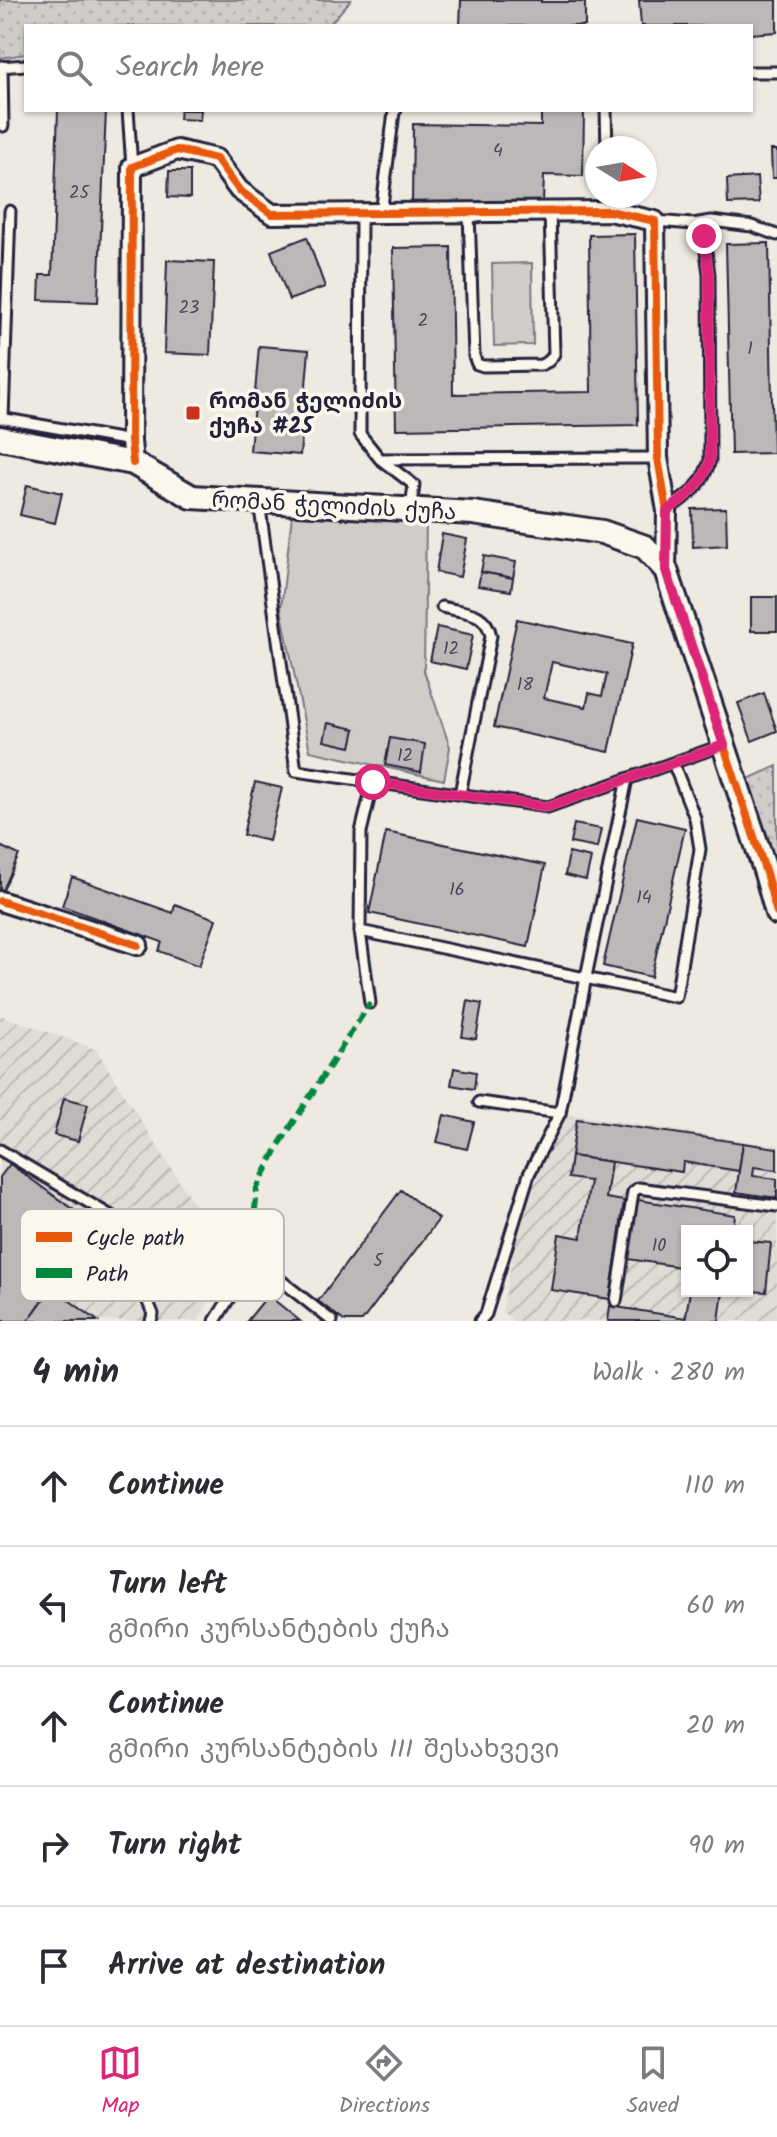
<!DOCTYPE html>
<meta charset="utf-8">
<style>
:root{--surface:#fff;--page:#f7f7f7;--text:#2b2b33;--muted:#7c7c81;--line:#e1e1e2;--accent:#db2777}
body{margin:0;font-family:Kalam,"Noto Sans Georgian",sans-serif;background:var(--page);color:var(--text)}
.controls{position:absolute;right:24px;bottom:24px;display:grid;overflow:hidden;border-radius:0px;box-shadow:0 2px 6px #0004}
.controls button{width:72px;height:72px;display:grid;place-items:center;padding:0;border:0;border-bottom:2px solid var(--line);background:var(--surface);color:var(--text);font:40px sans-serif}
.compass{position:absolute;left:585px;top:136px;width:72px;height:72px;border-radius:50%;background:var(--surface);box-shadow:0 2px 6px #0004;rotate:101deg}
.stop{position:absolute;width:24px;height:24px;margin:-18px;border:6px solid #db2777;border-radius:50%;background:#fff}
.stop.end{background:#db2777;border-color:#fff;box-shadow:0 2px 8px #0008}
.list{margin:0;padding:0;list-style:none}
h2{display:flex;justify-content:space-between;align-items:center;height:104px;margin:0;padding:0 32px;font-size:34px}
h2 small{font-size:26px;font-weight:400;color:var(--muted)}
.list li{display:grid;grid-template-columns:52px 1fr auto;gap:24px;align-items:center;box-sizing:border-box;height:120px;padding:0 32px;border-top:2px solid var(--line)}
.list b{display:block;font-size:30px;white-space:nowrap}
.list p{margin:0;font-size:26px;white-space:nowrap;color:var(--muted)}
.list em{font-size:26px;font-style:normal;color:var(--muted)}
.icon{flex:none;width:44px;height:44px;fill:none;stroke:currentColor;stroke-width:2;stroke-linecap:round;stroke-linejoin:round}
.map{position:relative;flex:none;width:777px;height:1321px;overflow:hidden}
.search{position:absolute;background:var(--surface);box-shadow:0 2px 6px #0004;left:24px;right:24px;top:24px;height:88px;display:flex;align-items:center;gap:20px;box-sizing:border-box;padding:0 28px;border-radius:0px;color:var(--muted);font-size:30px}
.sheet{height:704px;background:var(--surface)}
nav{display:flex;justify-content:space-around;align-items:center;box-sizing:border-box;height:112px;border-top:2px solid var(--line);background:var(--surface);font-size:22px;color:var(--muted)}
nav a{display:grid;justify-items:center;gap:4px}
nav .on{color:var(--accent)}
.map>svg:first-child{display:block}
.industrial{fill:url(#industrial-furrows);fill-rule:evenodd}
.grass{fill:url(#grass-dots);stroke:#797882;stroke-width:2}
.park{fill:#d0cdc9;stroke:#797882;stroke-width:2}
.building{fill:#bcb8b8;stroke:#22223b;stroke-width:2;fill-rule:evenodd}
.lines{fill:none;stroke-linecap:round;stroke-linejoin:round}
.service-casing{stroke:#22223b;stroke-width:15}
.minor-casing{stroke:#22223b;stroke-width:24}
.tertiary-casing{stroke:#22223b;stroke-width:28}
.service{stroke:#fbf7ec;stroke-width:9}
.minor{stroke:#fbf7ec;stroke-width:18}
.tertiary{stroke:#fbf7ec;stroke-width:22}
.quiet{stroke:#00873e;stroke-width:6;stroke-dasharray:12 6;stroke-linecap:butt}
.cycleway-casing{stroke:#fbf7ec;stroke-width:13}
.cycleway{stroke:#e8590c;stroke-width:8}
.route{stroke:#db2777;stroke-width:10}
.poi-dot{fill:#c8321e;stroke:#fbf7ec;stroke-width:3}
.labels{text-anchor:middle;stroke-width:7;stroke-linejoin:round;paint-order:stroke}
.number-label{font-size:18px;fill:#48485a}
.poi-label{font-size:22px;font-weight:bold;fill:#22223b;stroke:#fbf7ec;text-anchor:start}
.street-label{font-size:22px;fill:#22223b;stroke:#fbf7ec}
.key{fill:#fbf7ec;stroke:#bab7b7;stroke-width:2}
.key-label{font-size:22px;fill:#22223b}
</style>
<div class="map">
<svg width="777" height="1321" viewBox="0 0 777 1321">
<defs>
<pattern id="industrial-furrows" width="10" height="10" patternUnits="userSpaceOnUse" patternTransform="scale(2)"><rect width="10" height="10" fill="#dfdbd5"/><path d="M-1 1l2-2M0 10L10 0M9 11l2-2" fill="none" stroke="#bfbcb8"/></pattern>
<pattern id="grass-dots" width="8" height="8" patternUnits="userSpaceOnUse" patternTransform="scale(2)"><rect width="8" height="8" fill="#d0cdc9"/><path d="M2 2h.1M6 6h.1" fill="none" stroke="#b2b0ae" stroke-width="1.8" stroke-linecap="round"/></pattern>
</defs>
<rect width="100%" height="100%" fill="#eeeae2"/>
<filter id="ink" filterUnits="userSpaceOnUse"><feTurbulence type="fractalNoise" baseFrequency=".0125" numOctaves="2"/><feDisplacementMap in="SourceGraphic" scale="16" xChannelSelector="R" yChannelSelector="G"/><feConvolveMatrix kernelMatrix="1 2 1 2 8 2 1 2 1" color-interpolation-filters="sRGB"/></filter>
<g filter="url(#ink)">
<g class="industrial">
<polygon points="0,1015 96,1049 231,1263 198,1321 0,1321"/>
<path d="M568,1114l209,32v175h-263l-12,-9 21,-110zM687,1231h60v60h-60z"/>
</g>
<g class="grass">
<polygon points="0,0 351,0 328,26 26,26 26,54 0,58"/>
<polygon points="777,766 777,874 748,779"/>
</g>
<g class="park">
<polygon points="532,263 533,345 494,346 492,264"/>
<polygon points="292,515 426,518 424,671 450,747 444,780 310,751 281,609"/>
</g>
<g class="building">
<polygon points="461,0 541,0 541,2 585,2 585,26 460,26"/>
<polygon points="639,0 777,0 777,32 751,34 751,26 641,26"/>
<polygon points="58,110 106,110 98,302 39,300 40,275 52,275"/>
<polygon points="180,110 201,110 200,120 179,119"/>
<polygon points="541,110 584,110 583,176 544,175 543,203 412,202 413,124 541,126"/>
<polygon points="771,150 777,150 777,178 772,178"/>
<polygon points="169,171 190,171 190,198 168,197"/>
<polygon points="757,177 759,203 728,204 727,179"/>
<polygon points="635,234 638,425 396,429 393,248 451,247 453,394 591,392 589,235"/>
<polygon points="307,237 325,287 289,300 271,251"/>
<polygon points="769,243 773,453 731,454 726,244"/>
<polygon points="167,260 214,262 210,355 164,353"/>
<polygon points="259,346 309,350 300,455 250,451"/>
<polygon points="27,485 62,493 55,523 20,515"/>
<polygon points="726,508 727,545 693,547 692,509"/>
<polygon points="442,534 467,539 460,577 436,572"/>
<polygon points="484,556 516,562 513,578 481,572"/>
<polygon points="481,572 513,578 511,591 478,586"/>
<rect x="751" y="597" width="26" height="34"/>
<path d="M517,619l115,25 -23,108 -115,-25zM552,662l55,12 -5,22 -13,-3 -3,14 -42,-9z"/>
<polygon points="437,627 473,635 466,669 430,661"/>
<polygon points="764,693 777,731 752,741 738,703"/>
<polygon points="328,723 355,729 351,747 324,741"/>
<polygon points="390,738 425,744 421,772 385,765"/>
<polygon points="255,782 282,788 269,841 243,835"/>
<polygon points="637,817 685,828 651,977 603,966"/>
<polygon points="574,824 601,829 597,848 570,843"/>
<polygon points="386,832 545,865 528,947 369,913"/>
<polygon points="0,846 19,855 3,890 0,889"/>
<polygon points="569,853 591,858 586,880 565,875"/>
<polygon points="72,877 173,913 175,904 216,919 199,966 159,951 162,942 62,906"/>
<polygon points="468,1001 482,1004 476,1039 462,1037"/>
<polygon points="454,1068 476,1072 474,1089 451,1085"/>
<polygon points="64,1098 88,1104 78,1141 54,1135"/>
<polygon points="444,1115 474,1122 467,1149 437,1142"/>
<polygon points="577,1119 743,1143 739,1171 683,1162 682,1172 571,1156"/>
<polygon points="743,1143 777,1148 777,1170 754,1167 753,1176 777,1179 777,1198 736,1192"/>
<polygon points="571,1156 611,1162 606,1198 624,1201 610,1299 551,1290 559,1234 581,1238 590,1181 568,1178"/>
<polygon points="10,1164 96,1226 28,1321 0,1321 0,1177"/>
<polygon points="401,1190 439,1219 362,1321 344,1321 318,1301"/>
<polygon points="638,1200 735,1215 733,1231 687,1231 687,1268 628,1259"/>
<polygon points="748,1241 771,1243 766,1292 747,1291"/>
<polygon points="52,1288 98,1321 28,1321"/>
<polygon points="690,1291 723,1291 719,1321 685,1321"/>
<polygon points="268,1295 300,1321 247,1321"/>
<polygon points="610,1306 686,1318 685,1321 608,1321"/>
</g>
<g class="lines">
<g class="service-casing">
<g id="service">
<polyline points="2,66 3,126"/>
<polyline points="0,67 26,65"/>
<polyline points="751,72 777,72"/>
<polyline points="128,110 132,167"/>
<polyline points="606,110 607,148"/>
<polyline points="469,213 474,356 477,364 483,366 541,365 549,361 554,354 550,212"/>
<polyline points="381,214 394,112 396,110"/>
<polyline points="361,215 360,434 380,459 414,485 411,508"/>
<polyline points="655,221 693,224 711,221 752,226 777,235"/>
<polyline points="0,418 131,441"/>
<polyline points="3,419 10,211"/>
<polyline points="381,459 658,458"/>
<polyline points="259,501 296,771 548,807 723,745"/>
<path d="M667,510c22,-15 35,-23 43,-50l-1,-186 -5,-38 -11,-12"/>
<path d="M442,607c22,6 44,3 49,29l-31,158"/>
<polyline points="373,782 361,832 360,931 676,997 700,849 695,818 673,763"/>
<polyline points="360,931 370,1003"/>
<polyline points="479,1102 560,1113"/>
<polyline points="0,1150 113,1217 153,1314 151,1321"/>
<polyline points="616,1301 633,1192 638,1188 777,1206"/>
<polyline points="215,1321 250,1265 265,1268 332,1321"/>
<polyline points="480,1321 486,1314 529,1174 560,1113 586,977 627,779"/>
</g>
</g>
<g class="minor-casing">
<g id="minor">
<polyline points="133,463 131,441 132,167 177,150 216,159 239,190 272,214 609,211 655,221 658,458 667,511 666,570"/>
<polyline points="0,901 138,945"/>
</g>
</g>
<g class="tertiary-casing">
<polyline id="tertiary" points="0,438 133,463 192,497 473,513 602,532 645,547 666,570 766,873 777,913"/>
</g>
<use href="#service" class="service"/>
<use href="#minor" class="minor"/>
<use href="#tertiary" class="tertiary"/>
<polyline class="quiet" points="250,1265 257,1188 279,1145 370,1003"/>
<g class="cycleway-casing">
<g id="cycleway">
<polyline points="133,463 131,441 132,167 177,150 216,159 239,190 272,214 609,211 655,221 658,458 667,511 666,570 766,873 777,913"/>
<polyline points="0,901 138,945"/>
</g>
</g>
<use href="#cycleway" class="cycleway"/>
</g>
</g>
<g class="lines" filter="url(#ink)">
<path class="route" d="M373,782l175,25 176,-62 -58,-175 1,-59c21,-16 35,-24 43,-51l-1,-186 -5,-38"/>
</g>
<rect class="poi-dot" x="185" y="405" width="16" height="16" rx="4"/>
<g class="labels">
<g class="number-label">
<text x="498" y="156">4</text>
<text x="79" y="198">25</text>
<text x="189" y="313">23</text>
<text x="423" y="326">2</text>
<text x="750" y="354">1</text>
<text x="451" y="654">12</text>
<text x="525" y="690">18</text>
<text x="405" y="761">12</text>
<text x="457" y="895">16</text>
<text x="644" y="903">14</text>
<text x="659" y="1251">10</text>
<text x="378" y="1266">5</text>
</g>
<g class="poi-label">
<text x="209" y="408">რომან ჭელიძის<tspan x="209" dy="25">ქუჩა #25</tspan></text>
</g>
<g class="street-label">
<text transform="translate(334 505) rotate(3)" y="8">რომან ჭელიძის ქუჩა</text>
</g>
</g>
<rect x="20" y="1209" width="264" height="92" rx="12" class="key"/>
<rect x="36" y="1232" width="36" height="10" fill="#e8590c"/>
<rect x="36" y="1268" width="36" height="10" fill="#00873e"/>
<g class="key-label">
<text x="86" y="1245">Cycle path</text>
<text x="86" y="1281">Path</text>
</g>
</svg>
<div class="controls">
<button><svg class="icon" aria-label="locate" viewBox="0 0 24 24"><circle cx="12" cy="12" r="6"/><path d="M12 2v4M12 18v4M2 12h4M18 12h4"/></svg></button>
</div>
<svg class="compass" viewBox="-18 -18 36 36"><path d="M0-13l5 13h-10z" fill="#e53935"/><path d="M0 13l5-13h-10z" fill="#7c7c81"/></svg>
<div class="stop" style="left:373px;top:782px"></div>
<div class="stop end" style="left:704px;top:236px"></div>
<div class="search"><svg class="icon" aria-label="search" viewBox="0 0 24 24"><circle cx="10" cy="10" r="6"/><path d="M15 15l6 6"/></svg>Search here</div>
</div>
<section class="sheet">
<h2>4 min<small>Walk · 280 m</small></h2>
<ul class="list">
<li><svg class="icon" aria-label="ahead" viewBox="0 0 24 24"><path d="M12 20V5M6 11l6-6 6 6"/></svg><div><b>Continue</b></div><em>110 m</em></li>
<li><svg class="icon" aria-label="left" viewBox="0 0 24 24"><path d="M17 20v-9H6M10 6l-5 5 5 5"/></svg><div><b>Turn left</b><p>გმირი კურსანტების ქუჩა</p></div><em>60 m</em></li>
<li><svg class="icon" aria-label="ahead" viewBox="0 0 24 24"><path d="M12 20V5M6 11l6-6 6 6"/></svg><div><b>Continue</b><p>გმირი კურსანტების III შესახვევი</p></div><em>20 m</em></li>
<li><svg class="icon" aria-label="right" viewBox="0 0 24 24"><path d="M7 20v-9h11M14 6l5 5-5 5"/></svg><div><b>Turn right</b></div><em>90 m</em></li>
<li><svg class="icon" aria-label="arrive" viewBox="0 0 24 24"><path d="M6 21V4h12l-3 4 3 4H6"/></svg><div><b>Arrive at destination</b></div></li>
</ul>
</section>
<nav>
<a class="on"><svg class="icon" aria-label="map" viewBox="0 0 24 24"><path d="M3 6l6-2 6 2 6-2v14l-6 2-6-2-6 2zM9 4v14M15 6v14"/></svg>Map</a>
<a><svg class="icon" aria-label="directions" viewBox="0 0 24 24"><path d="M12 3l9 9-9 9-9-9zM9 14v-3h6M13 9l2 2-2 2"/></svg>Directions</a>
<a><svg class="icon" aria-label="saved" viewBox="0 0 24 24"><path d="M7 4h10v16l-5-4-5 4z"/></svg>Saved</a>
</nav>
